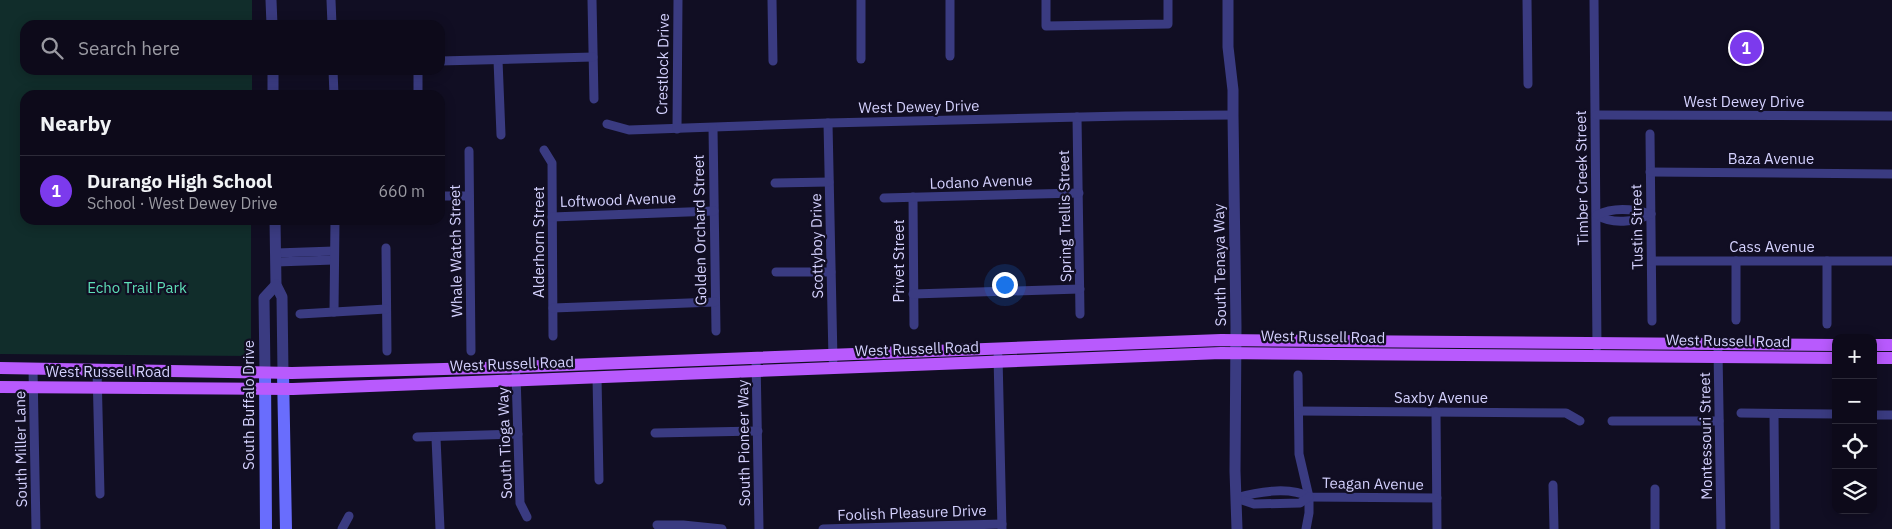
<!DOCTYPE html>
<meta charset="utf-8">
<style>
:root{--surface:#0d0a1a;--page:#161323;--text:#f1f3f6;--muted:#9a9aa2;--line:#2d2b39;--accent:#7c3aed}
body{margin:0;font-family:"IBM Plex Sans",sans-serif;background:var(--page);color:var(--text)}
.controls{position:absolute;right:15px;bottom:15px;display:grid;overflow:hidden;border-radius:10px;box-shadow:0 2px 12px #0003}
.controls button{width:45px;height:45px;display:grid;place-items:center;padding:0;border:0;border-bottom:1px solid var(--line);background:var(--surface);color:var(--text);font:25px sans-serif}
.you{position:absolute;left:1004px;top:284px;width:18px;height:18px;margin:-12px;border:4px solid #fff;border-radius:50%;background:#1a73e8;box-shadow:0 0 0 8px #1a73e833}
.badge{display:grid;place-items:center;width:32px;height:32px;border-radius:50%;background:var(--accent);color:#fff;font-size:16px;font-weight:700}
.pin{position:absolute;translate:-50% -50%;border:2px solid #fff;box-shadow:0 1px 5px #0006}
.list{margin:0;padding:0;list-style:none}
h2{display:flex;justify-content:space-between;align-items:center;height:65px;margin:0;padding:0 20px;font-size:21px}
h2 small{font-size:16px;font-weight:400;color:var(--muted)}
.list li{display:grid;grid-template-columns:32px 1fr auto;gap:15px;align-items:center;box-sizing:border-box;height:70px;padding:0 20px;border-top:1px solid var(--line)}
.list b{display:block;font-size:19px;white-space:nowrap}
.list p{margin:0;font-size:16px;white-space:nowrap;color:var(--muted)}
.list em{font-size:16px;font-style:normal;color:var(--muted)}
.icon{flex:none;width:28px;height:28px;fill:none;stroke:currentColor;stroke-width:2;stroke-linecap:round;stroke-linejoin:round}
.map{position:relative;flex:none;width:1892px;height:529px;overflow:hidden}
.search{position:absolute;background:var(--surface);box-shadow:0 2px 12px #0003;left:20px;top:20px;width:425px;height:55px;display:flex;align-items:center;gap:12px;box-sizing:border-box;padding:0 18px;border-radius:15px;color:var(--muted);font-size:19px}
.panel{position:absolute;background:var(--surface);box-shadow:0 2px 12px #0003;left:20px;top:90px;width:425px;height:135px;border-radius:15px}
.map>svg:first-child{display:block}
.green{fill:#112d2b}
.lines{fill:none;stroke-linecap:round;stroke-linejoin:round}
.minor{stroke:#3a3b81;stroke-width:9}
.tertiary{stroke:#3a3b81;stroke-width:11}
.secondary{stroke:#696dfd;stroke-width:12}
.primary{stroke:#b85afd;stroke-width:12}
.labels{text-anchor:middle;stroke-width:4.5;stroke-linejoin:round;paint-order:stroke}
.street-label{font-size:15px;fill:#d4d1fe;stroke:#110e23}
.park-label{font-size:15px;fill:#5edeb7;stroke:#110e23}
</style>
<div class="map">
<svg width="1892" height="529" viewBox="0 0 1892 529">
<rect width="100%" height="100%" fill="#110e23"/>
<polygon class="green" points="0,0 252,0 252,25 25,25 25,70 252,70 252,95 25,95 25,220 251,220 251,356 0,354"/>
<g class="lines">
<g class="minor">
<polyline points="331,0 332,25"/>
<polyline points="592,0 594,99"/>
<polyline points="772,0 773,61"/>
<polyline points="861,0 861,59"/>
<polyline points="950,0 950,56"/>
<polyline points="1046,0 1046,26 1168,24 1168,0"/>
<polyline points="1527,0 1528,84"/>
<polyline points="1594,0 1597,347"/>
<polyline points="498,60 501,135"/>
<polyline points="440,61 593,57"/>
<polyline points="333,70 334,95"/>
<polyline points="418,70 418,95"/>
<polyline points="1596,115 1892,116"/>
<polyline points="1077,117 1080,314"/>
<polyline points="828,123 833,360"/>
<polyline points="607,124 629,130 828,123 1125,116 1233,115"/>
<polyline points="713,128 716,331"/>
<polyline points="677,129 678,0"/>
<polyline points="1650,134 1652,321"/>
<polyline points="544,150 552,163 553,336"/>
<polyline points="469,151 471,351"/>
<polyline points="1650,172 1892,174"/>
<polyline points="775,183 829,182"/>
<polyline points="440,196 469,196"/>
<polyline points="913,197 914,325"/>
<polyline points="884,198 1079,193"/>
<path d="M1597,215c16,10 37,7 54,-1"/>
<path d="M1597,215c16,-8 37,-6 54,-1"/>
<polyline points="552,217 714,211"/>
<polyline points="386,248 387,351"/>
<polyline points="276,253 334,251"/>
<polyline points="1652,261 1892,261"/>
<polyline points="1827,261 1827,324"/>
<polyline points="276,262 334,260"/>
<polyline points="776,272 831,272"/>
<polyline points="913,294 1080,289"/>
<polyline points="553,308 715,302"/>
<polyline points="334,312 335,220"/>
<polyline points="300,314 386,309"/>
<polyline points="1736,320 1736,261"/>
<polyline points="1718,351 1721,529"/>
<polyline points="998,356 1002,529"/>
<polyline points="756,357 759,529"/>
<polyline points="33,369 36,529"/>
<polyline points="97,370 100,494"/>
<polyline points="516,375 520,503 527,517"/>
<polyline points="1298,375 1299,454 1309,497 1309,513 1306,529"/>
<polyline points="597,377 599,480"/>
<polyline points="1299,411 1566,413 1580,421"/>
<polyline points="1436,412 1437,529"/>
<polyline points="1741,413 1836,414"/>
<polyline points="1774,414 1775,529"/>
<polyline points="1873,415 1892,415"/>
<polyline points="1612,421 1719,421"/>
<polyline points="655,433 758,431"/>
<polyline points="417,437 518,434"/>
<polyline points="436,438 440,529"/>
<polyline points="1553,485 1554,529"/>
<polyline points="1655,489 1655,529"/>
<path d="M1236,498c20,-6 54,-12 73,-1l128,1"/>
<polyline points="1236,498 1254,504 1300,503 1309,497"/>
<polyline points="657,525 683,525 722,529"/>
<polyline points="342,529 349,516"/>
<polyline points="823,529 1002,524"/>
</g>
<g class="tertiary">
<polyline points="271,0 272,25"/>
<polyline points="1228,0 1228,47 1233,90 1233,115 1236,327 1235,471 1237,529"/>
<polyline points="273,70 273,95"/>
<polyline points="275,220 276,285 282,297 283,373"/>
<polyline points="265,373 264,298 276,285"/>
</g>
<g class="secondary">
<polyline points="265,373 266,529"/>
<polyline points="283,373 286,529"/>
</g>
<g class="primary">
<polyline points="1873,345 1892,345"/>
<polyline points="1873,358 1892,358"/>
<polyline points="0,368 292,373 516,367 1221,340 1836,345"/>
<polyline points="0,387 293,389 1221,353 1836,358"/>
</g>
</g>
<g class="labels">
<g class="street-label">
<text transform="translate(663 64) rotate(-89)" y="5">Crestlock Drive</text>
<text x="1744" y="107">West Dewey Drive</text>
<text transform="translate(919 107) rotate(-1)" y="5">West Dewey Drive</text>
<text x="1771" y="164">Baza Avenue</text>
<text transform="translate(1582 178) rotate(-91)" y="5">Timber Creek Street</text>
<text transform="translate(981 182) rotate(-2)" y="5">Lodano Avenue</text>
<text transform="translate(618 200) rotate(-2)" y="5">Loftwood Avenue</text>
<text transform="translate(1065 216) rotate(-91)" y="5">Spring Trellis Street</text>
<text transform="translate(1637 227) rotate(-91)" y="5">Tustin Street</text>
<text transform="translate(700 230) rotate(-91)" y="5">Golden Orchard Street</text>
<text transform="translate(539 242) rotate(-90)" y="5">Alderhorn Street</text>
<text transform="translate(817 246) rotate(-91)" y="5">Scottyboy Drive</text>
<text x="1772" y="252">Cass Avenue</text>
<text transform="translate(456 251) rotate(-91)" y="5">Whale Watch Street</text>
<text transform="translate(899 261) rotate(-90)" y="5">Privet Street</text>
<text transform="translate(1220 265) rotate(-91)" y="5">South Tenaya Way</text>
<text transform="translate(1323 337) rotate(1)" y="5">West Russell Road</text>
<text transform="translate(1728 341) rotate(1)" y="5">West Russell Road</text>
<text transform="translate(917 349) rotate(-2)" y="5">West Russell Road</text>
<text transform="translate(512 364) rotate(-2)" y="5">West Russell Road</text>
<text x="108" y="377">West Russell Road</text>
<text x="1441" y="403">Saxby Avenue</text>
<text transform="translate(249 405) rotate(-90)" y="5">South Buffalo Drive</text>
<text transform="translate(1706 436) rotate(-91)" y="5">Montessouri Street</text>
<text transform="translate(505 443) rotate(-92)" y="5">South Tioga Way</text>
<text transform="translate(744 443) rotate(-91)" y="5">South Pioneer Way</text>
<text transform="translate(21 449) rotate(-91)" y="5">South Miller Lane</text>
<text transform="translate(1373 484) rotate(1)" y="5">Teagan Avenue</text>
<text transform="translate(912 513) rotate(-2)" y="5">Foolish Pleasure Drive</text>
</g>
<g class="park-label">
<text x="137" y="293">Echo Trail Park</text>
</g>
</g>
</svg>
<div class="controls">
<button>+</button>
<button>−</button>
<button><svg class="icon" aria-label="locate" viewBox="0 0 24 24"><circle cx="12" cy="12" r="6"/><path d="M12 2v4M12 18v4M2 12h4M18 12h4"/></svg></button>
<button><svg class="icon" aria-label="layers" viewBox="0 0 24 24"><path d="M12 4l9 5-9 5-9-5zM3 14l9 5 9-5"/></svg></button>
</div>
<div class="you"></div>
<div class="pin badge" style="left:1746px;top:48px">1</div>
<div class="search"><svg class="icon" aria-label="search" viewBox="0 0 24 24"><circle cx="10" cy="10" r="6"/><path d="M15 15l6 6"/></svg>Search here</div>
<section class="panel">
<h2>Nearby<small></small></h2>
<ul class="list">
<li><span class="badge">1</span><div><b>Durango High School</b><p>School · West Dewey Drive</p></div><em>660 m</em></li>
</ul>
</section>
</div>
